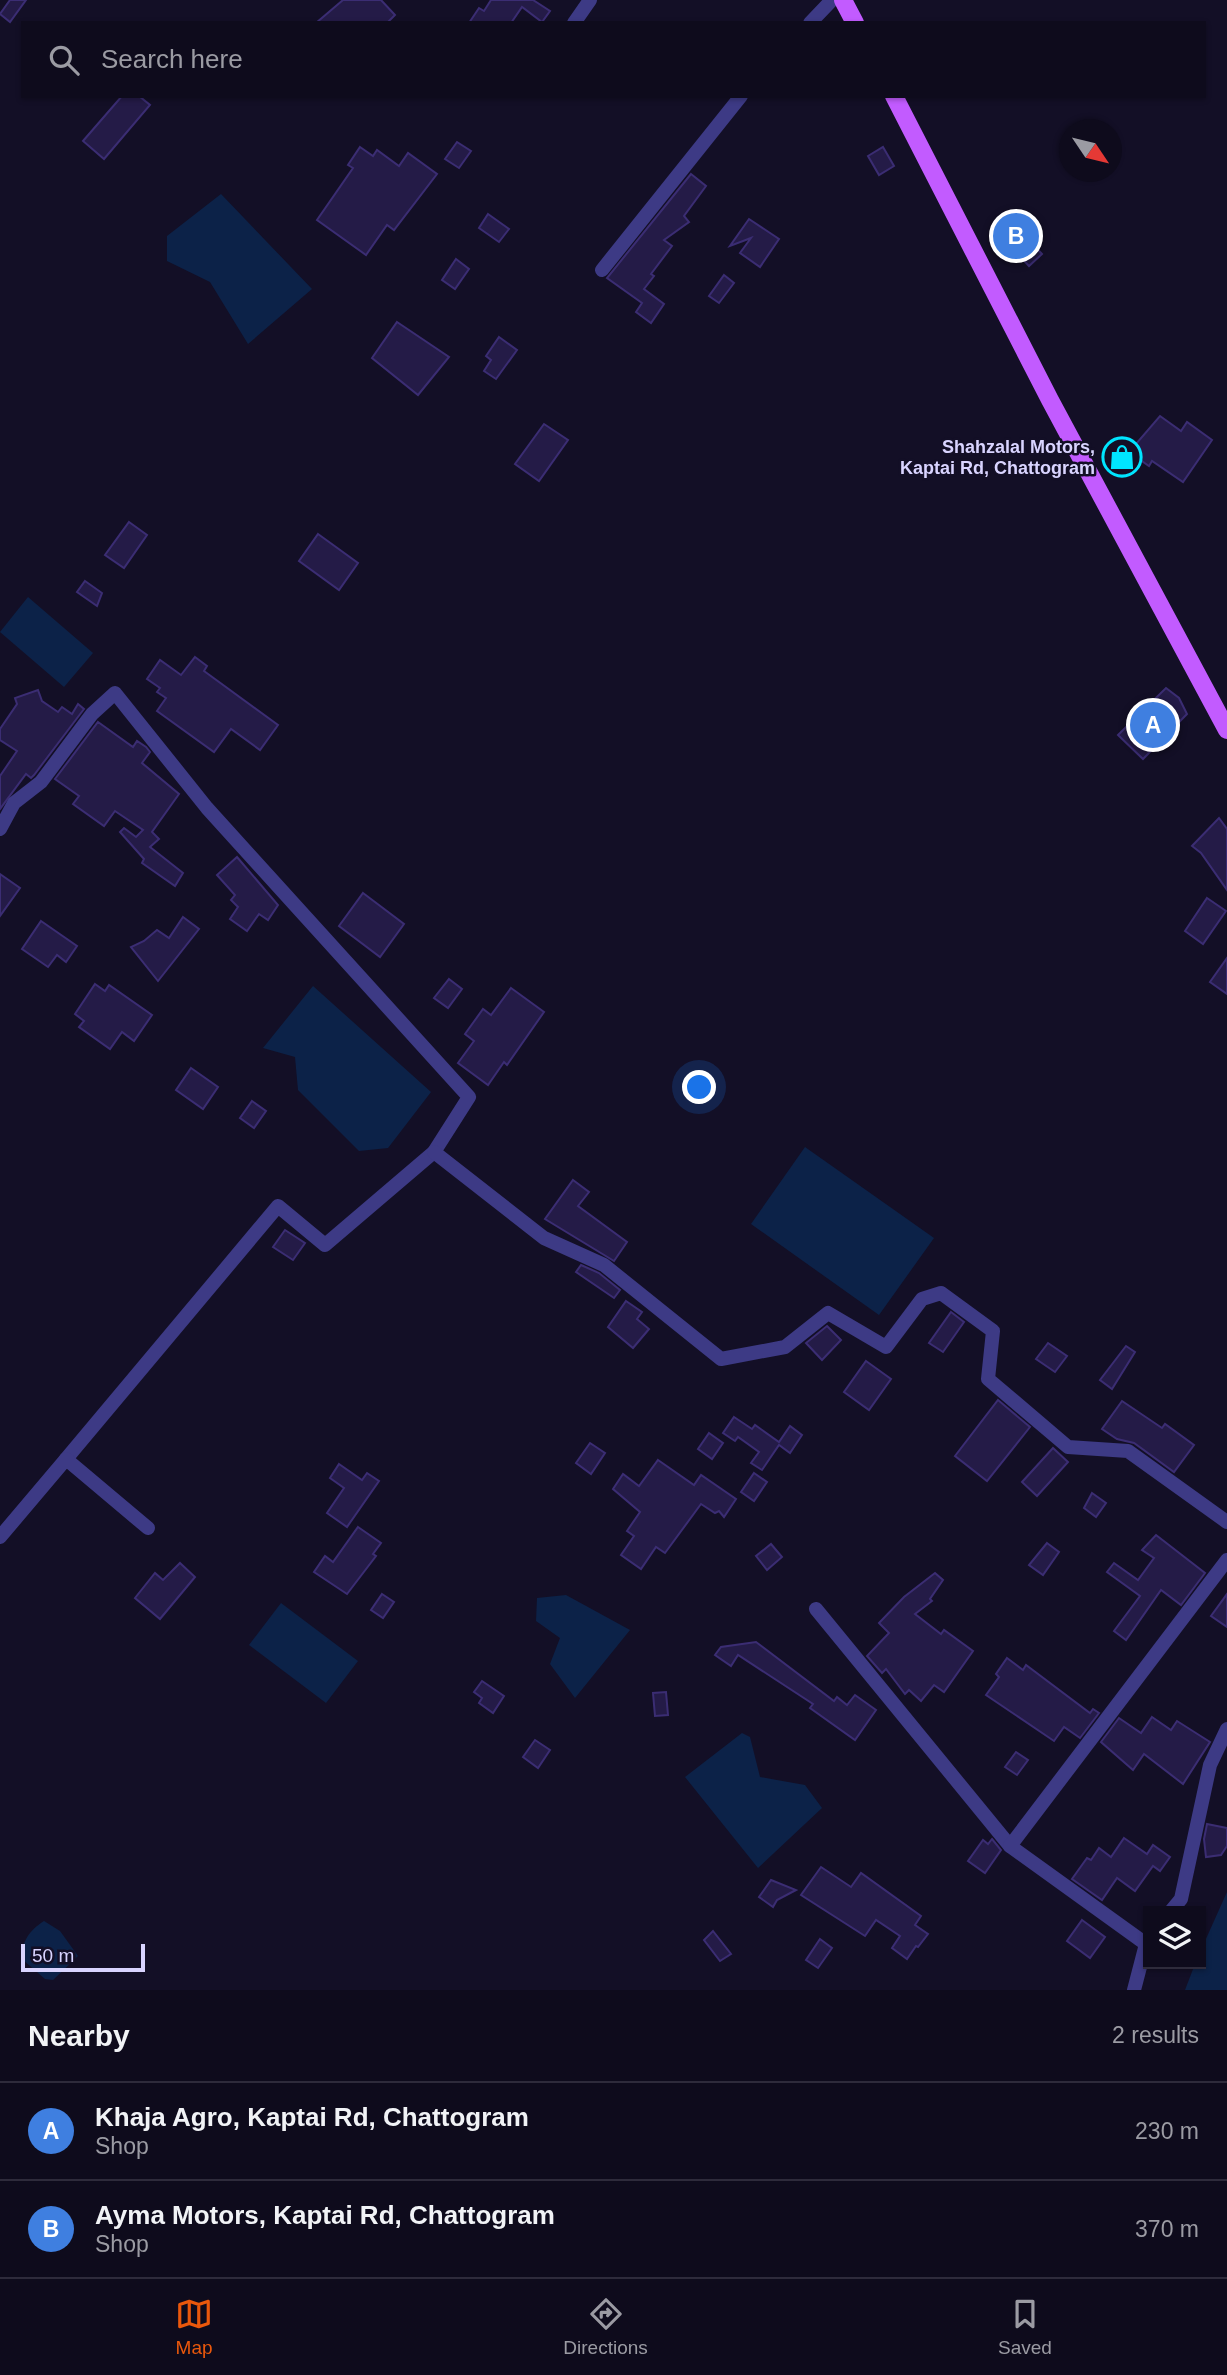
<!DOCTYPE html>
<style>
:root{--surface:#0e0b1c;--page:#1c1929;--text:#f1f3f6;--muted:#9b9ba3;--line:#2e2b3b;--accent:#ea580c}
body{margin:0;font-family:Arial,sans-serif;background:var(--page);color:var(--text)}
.controls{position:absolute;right:21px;bottom:21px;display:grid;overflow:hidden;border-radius:0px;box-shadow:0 2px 5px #0004}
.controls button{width:63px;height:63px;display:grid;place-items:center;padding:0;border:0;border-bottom:2px solid var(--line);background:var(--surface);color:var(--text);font:35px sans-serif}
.compass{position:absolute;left:1059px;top:119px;width:63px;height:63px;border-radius:50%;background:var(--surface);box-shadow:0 2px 5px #0004;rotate:125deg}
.scale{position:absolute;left:21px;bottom:18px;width:124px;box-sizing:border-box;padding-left:7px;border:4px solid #d9d4ff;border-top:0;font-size:19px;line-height:24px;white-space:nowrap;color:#d9d4ff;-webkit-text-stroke:5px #130f26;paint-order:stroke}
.you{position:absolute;left:700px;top:1088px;width:24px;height:24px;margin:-18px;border:5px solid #fff;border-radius:50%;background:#1a73e8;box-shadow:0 0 0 10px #1a73e833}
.badge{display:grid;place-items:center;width:46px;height:46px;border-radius:50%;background:var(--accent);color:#fff;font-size:23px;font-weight:700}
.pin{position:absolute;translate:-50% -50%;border:4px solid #fff;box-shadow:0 2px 7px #0006}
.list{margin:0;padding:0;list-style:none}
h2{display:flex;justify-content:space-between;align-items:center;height:91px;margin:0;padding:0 28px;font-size:30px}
h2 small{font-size:23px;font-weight:400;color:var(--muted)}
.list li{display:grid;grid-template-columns:46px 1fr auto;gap:21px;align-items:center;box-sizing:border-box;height:98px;padding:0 28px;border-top:2px solid var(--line)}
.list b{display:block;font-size:26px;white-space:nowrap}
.list p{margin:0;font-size:23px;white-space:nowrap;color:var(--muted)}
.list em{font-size:23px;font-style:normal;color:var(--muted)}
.icon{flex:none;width:38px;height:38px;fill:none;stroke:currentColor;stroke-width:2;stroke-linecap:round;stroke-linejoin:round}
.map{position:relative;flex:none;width:1227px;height:1990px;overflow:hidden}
.search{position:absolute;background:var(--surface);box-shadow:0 2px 5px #0004;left:21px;right:21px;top:21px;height:77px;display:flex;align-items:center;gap:18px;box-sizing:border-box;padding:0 24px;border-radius:0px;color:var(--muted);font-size:26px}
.sheet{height:287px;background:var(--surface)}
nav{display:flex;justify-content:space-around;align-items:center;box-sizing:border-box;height:98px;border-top:2px solid var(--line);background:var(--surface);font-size:19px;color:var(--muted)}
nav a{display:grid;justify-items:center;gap:4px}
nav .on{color:var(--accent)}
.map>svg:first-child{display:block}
.water{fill:#0c2248}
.building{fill:#241b47;stroke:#3b2d73;stroke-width:2}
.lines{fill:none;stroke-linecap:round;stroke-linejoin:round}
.minor{stroke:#3d3a85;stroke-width:14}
.primary{stroke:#c25bff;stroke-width:18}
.labels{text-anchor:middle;stroke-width:5;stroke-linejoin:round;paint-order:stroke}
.poi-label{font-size:18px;font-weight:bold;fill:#d9d4ff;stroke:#130f26;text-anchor:end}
</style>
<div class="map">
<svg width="1227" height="1990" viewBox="0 0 1227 1990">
<rect width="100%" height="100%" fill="#130f26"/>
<g class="water">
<polygon points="221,194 312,289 248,344 210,282 167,261 167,236"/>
<polygon points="28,597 93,653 64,687 0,632"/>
<polygon points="313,986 431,1092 388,1148 359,1151 298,1090 295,1057 263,1048"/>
<polygon points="805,1147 934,1238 879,1315 751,1224"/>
<polygon points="566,1595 630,1630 575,1698 550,1664 560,1638 536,1621 537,1598"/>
<polygon points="281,1603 358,1661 326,1703 249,1645"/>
<polygon points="742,1733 750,1737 760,1777 805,1785 822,1808 758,1868 685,1777"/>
<polygon points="1227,1892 1227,1990 1185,1990 1195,1964 1201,1964 1201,1950"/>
<path d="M44,1921l16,10 18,25 -25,24 -8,-1 -23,-20c0,-19 7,-28 22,-38z"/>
</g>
<g class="building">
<polygon points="10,0 26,0 10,22 0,14"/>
<polygon points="343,0 381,0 395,15 387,23 316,23"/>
<polygon points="491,0 533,0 550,11 542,22 522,7 511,23 469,23 479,8 484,11"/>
<polygon points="122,96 139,96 150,105 104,159 83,141"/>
<polygon points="457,142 471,151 459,168 445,159"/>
<polygon points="360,147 373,156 377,150 399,166 408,153 437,174 394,230 387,225 366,255 317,220 353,168 348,165"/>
<polygon points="883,147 894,166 879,175 868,156"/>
<polygon points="691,174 706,186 684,216 689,222 664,240 672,246 651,274 654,276 644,289 664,304 651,323 636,312 642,303 607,278"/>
<polygon points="488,214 509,229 499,242 479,228"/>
<polygon points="749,219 779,239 760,267 740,253 751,238 730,246"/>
<polygon points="1011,221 1042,254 1029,266 998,233"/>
<polygon points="456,259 469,269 455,289 442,280"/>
<polygon points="724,275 734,283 719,303 709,296"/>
<polygon points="397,322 449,357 418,395 372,358"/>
<polygon points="499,337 517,350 496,379 484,371 491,360 486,356"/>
<polygon points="1160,416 1181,431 1187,422 1212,440 1183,482 1152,461 1149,466 1129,452"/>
<polygon points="544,424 568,440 539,481 515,464"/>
<polygon points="129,522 147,535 124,568 105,555"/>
<polygon points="318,534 358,563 339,590 299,561"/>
<polygon points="85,581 102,593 97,606 77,592"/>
<polygon points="195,657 207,666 204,671 278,725 260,750 231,729 214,752 157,711 166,698 157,692 160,688 147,679 160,660 181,675"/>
<polygon points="1166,688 1179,698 1187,714 1143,759 1118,735"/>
<polygon points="38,690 42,701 58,712 62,707 72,714 78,704 84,709 34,775 31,778 26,774 0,809 0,776 17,751 0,740 0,729 17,704 15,698"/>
<polygon points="98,722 133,747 137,741 146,747 150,752 142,763 179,794 152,832 159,839 150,847 183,873 175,886 142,863 144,859 120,832 124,828 136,837 143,830 115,811 104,826 73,804 79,796 55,779"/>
<polygon points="1219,818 1227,829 1227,890 1201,853 1192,846"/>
<polygon points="237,857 278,905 268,920 259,914 247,931 230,919 238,907 231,900 235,895 217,875"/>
<polygon points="0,874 20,888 0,916"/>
<polygon points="363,893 404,924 380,957 339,926"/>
<polygon points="1207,898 1226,911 1203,944 1185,931"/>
<polygon points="183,917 199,929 158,981 131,947 144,941 157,930 169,938"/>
<polygon points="41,921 77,946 66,962 57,955 48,967 22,949"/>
<polygon points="1227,958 1227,994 1210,982"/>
<polygon points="449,979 462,989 448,1008 434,998"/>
<polygon points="95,984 105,991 109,985 152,1015 134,1041 122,1032 110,1049 79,1027 84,1021 75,1014"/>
<polygon points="511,988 544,1012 507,1065 504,1062 488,1085 458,1063 474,1041 465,1034 483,1009 491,1015"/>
<polygon points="191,1068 218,1087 203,1109 176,1090"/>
<polygon points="252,1101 266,1111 254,1128 240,1118"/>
<polygon points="573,1180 589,1192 578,1206 627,1242 614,1261 545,1219"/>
<polygon points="285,1230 305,1243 293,1260 273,1247"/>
<polygon points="581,1265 599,1273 620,1290 614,1298 576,1272"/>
<polygon points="626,1301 642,1312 637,1319 649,1329 633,1348 608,1327"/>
<polygon points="951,1312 964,1322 943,1352 929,1343"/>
<polygon points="827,1326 841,1340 822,1360 806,1343"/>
<polygon points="1048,1343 1067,1356 1055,1372 1036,1359"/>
<polygon points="1126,1346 1135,1352 1112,1389 1100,1380"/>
<polygon points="866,1361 891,1379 869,1410 844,1392"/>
<polygon points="998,1400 1030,1427 987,1481 955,1456"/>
<polygon points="1122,1401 1162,1428 1165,1424 1194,1445 1174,1472 1134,1443 1117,1439 1102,1429"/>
<polygon points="734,1417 752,1429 755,1425 779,1442 790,1426 802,1435 790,1453 779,1445 762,1470 751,1463 759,1452 738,1437 735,1441 723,1433"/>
<polygon points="709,1433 723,1443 712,1459 698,1449"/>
<polygon points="590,1443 605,1453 591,1474 576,1463"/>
<polygon points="1053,1448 1068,1462 1037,1496 1022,1482"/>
<polygon points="658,1460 694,1485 701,1475 736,1499 724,1517 719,1511 715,1513 701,1504 665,1553 656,1547 641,1569 621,1555 634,1536 627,1531 640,1512 613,1489 623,1474 639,1486"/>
<polygon points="339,1464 362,1480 367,1473 379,1481 347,1527 327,1513 344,1488 330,1478"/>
<polygon points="754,1473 767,1482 754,1501 741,1492"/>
<polygon points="1092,1493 1106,1503 1096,1517 1084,1508"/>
<polygon points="358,1527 381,1543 373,1554 376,1556 347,1594 314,1572 325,1556 333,1562"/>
<polygon points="1156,1535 1205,1573 1181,1605 1161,1590 1126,1640 1114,1631 1140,1596 1107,1572 1114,1563 1138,1580 1154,1558 1142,1550"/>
<polygon points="1047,1543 1059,1552 1043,1575 1029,1565"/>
<polygon points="771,1544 782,1557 767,1570 756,1556"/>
<polygon points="180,1563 195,1577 160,1619 135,1598 155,1573 163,1580"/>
<polygon points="935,1573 943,1580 930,1599 932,1601 915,1614 941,1634 944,1630 973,1651 944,1692 934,1685 921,1701 909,1690 905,1694 886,1669 882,1673 867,1656 889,1633 879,1623 904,1597"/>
<polygon points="382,1594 394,1602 383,1618 371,1610"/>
<polygon points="1227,1594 1227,1627 1211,1616"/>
<polygon points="756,1642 834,1701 837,1697 847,1705 855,1695 876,1710 855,1740 810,1708 813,1704 738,1655 731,1666 715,1655 721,1647"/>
<polygon points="1007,1658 1023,1670 1026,1665 1090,1713 1093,1709 1099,1713 1080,1738 1064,1727 1054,1741 986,1695 999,1677 996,1674"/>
<polygon points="482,1681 504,1696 493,1713 479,1703 482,1698 474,1692"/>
<polygon points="666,1692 668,1715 655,1716 653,1693"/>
<polygon points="1152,1717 1171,1730 1177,1721 1210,1742 1183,1784 1144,1754 1133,1770 1101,1742 1119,1718 1141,1733"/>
<polygon points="535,1740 550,1750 538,1768 523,1757"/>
<polygon points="1016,1752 1028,1760 1017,1775 1005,1767"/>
<polygon points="1207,1824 1227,1828 1227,1846 1221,1855 1206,1857 1204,1839"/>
<polygon points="1124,1838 1147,1854 1153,1845 1170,1857 1160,1871 1153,1866 1135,1891 1117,1878 1102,1900 1072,1879 1087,1858 1091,1860 1099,1848 1111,1857"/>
<polygon points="992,1839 1001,1850 985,1873 968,1861 983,1840 988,1844"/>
<polygon points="821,1867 851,1887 861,1873 921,1916 915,1925 928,1934 918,1947 916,1946 907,1959 892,1948 900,1936 876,1920 865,1936 801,1895"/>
<polygon points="771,1880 796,1890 777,1900 773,1907 759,1897"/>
<polygon points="1082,1920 1105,1937 1090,1958 1067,1941"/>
<polygon points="713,1931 731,1954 720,1961 704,1940"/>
<polygon points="820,1939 832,1948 818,1968 806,1960"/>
</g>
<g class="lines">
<g class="minor">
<polyline points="574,23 590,0"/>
<polyline points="810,23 832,0"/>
<polyline points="602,270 741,96"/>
<polyline points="0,829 14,803 41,782 92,714 115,693 207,808 469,1097 434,1152 325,1245 278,1206 66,1459"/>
<polyline points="434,1152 544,1238 604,1265 721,1359 785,1347 828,1313 886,1347 922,1299 941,1293 993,1331 988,1379 1068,1447 1128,1451 1227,1522"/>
<polyline points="0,1537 66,1459 148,1528"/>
<polyline points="816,1609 1010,1846"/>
<polyline points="1171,1911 1181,1899 1210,1765 1227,1729"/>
<polyline points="1134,1990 1146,1944 1010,1846 1227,1560"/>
</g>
<g class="primary">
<polyline points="843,0 855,23"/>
<polyline points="894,96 1050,400 1227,730"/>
</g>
</g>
<defs>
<g id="shop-ring" transform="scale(2.0125)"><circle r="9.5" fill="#130f26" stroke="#00e5ff" stroke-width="1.5"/><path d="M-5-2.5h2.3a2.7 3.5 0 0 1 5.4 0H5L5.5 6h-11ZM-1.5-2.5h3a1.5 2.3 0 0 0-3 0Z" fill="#00e5ff"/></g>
</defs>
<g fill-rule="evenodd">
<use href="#shop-ring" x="1122" y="457"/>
</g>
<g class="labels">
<g class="poi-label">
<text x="1095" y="453">Shahzalal Motors,<tspan x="1095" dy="21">Kaptai Rd, Chattogram</tspan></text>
</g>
</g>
</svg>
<div class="controls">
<button><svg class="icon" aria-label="layers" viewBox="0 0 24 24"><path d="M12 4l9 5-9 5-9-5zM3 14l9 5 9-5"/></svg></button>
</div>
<svg class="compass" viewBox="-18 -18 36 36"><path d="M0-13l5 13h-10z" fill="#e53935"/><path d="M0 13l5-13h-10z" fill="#9b9ba3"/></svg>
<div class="scale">50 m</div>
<div class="you"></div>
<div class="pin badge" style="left:1153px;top:725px;background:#3f7fe0">A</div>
<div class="pin badge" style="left:1016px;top:236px;background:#3f7fe0">B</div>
<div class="search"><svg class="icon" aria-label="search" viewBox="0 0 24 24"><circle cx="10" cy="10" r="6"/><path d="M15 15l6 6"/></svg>Search here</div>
</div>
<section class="sheet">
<h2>Nearby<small>2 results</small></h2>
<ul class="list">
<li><span class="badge" style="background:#3f7fe0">A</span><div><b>Khaja Agro, Kaptai Rd, Chattogram</b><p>Shop</p></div><em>230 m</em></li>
<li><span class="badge" style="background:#3f7fe0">B</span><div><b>Ayma Motors, Kaptai Rd, Chattogram</b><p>Shop</p></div><em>370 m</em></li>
</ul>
</section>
<nav>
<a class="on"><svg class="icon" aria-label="map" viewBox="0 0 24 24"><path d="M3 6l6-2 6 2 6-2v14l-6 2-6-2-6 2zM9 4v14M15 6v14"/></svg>Map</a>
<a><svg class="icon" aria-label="directions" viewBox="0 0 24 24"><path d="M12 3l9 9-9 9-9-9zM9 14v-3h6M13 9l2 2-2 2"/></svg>Directions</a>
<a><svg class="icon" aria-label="saved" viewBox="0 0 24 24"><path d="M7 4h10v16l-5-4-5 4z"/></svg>Saved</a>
</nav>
